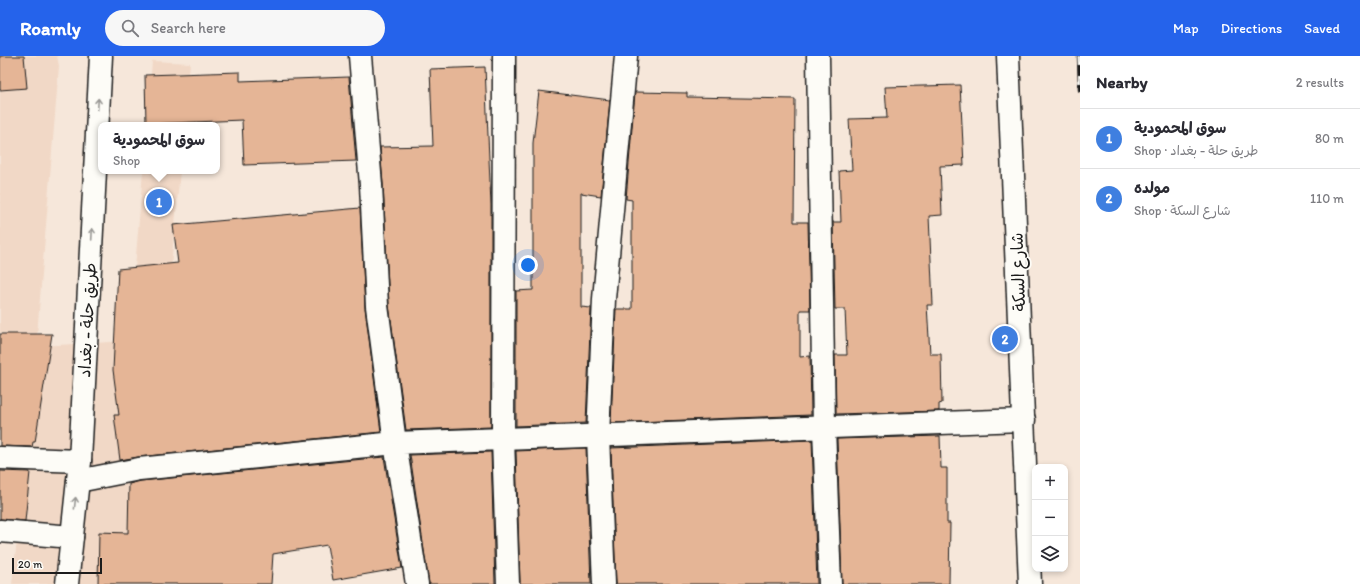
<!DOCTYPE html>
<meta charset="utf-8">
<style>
:root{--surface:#fff;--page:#f7f7f7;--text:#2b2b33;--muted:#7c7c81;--line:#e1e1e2;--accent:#2563eb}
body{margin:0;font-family:Itim,"Playpen Sans Arabic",sans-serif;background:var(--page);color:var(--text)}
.controls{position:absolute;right:12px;bottom:12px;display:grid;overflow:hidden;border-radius:8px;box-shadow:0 2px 6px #0003}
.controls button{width:36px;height:36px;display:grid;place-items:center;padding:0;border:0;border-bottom:1px solid var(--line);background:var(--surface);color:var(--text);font:20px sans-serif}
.scale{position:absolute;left:12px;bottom:10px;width:90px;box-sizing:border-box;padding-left:4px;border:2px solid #1c1c1c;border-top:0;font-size:11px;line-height:14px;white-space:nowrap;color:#1c1c1c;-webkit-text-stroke:3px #fdfcf7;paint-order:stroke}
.you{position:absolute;left:528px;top:209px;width:14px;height:14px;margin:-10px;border:3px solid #fff;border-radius:50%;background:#1a73e8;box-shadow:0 0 0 6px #1a73e833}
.badge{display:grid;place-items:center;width:26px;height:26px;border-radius:50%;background:var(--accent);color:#fff;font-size:13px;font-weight:700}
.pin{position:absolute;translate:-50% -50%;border:2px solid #fff;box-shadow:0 1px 4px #0006}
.popup{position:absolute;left:98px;top:66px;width:122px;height:52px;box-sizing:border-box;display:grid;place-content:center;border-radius:8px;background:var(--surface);filter:drop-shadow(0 1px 3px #0005);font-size:13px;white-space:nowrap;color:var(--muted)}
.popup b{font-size:15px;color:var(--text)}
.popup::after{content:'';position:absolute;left:50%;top:100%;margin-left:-8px;border:8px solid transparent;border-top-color:var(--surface)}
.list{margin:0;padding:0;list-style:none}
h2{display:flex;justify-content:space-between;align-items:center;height:52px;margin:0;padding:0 16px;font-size:17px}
h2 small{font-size:13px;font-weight:400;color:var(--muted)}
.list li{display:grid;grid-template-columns:26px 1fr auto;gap:12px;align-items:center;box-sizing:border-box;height:60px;padding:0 16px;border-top:1px solid var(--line)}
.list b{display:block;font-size:15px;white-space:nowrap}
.list p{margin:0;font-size:13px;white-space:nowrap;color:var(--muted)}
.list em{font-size:13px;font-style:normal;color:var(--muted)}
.icon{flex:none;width:22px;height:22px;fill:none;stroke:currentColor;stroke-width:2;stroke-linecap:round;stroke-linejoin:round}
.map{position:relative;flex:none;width:1080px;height:528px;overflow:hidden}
header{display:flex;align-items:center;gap:24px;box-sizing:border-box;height:56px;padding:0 20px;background:var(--accent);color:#fff}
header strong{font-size:19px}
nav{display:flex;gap:22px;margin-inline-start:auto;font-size:14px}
.search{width:280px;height:36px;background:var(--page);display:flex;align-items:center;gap:10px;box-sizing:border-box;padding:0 14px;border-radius:22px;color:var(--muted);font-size:15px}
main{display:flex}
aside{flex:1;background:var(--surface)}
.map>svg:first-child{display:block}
.built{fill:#f1d8c6}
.building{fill:#e5b596;stroke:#1c1c1c}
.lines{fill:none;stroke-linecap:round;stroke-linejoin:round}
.pedestrian-casing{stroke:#1c1c1c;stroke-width:25}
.minor-casing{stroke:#1c1c1c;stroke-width:25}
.tertiary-casing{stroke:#1c1c1c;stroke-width:25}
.primary-casing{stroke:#1c1c1c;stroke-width:25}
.pedestrian{stroke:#fdfcf7;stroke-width:22}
.minor{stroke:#fdfcf7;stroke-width:22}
.tertiary{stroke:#fdfcf7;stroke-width:22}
.primary{stroke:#fdfcf7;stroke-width:22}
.rail-casing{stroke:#1c1c1c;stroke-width:4.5}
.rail{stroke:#fdfcf7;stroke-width:3;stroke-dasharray:9;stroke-linecap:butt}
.oneway{stroke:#989794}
.labels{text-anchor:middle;stroke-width:3.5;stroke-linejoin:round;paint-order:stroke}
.street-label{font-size:17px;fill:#1c1c1c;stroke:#fdfcf7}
</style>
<header>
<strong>Roamly</strong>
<div class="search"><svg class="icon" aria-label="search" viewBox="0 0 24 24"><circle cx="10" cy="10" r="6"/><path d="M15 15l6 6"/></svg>Search here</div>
<nav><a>Map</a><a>Directions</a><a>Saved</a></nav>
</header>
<main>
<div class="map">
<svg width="1080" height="528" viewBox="0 0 1080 528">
<rect width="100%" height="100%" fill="#f6e7da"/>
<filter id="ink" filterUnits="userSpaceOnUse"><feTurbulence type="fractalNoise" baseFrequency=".025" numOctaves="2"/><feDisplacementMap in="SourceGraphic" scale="8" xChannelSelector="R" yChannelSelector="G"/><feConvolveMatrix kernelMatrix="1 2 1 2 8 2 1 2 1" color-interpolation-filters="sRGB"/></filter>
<g filter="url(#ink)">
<g class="built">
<polygon points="0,0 57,0 59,10 37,279 0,277"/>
<polygon points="152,5 190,7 184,69 147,69"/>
<polygon points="143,115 180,115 141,528 12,528 39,290 129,285"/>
</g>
<g class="building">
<polygon points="0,0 24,0 27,32 0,34"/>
<polygon points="485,11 491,149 491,371 406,374 389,249 383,128 380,91 433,90 430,13"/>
<polygon points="240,16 240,25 349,21 356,105 244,109 242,64 146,68 145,19"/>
<polygon points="960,29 964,109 940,110 942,159 929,160 933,249 927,249 930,298 941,298 942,347 939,348 939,355 836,358 835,299 847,299 845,253 835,253 833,166 841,166 839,115 852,114 849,63 887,62 885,31"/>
<polygon points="539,35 610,44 601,140 581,137 581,251 591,252 586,367 516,370 516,235 533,234 533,87"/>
<polygon points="635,36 687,37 687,41 795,43 794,166 808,166 810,254 800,254 800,301 810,300 811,359 611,367 616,253 632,253 632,144 626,143"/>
<polygon points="360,152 365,252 381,376 138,401 120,404 114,359 119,359 113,314 118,213 178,207 173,169"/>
<polygon points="0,278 52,278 35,386 33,386 32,391 0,390"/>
<polygon points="940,380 941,412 947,412 947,467 950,467 949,528 842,528 837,383"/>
<polygon points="812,384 817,528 616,528 611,392"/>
<polygon points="586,392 591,528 520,528 516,395"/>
<polygon points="491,396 495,528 429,528 410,399"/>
<polygon points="384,401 402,512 333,524 327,489 273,498 271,528 98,528 99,476 128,477 129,428 141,425"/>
<polygon points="0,415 30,416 25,465 0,463"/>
</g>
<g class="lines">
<g class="pedestrian-casing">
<g id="pedestrian">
<polyline points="0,402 80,405"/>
<polyline points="78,425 139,413 395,387 377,250 371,129 360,0"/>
<polyline points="0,475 72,481"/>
<polyline points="417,528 395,387 503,383"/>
</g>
</g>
<g class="minor-casing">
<g id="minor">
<polyline points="504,0 503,383 508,528"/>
<polyline points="818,0 824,372 830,528"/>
<polyline points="503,383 1024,364"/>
<polyline points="604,528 598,380 604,243 626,0"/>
</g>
</g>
<g class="tertiary-casing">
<polyline id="tertiary" points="1008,0 1030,528"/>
</g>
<g class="primary-casing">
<polyline id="primary" points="67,528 80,405 101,0"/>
</g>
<use href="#pedestrian" class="pedestrian"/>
<use href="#minor" class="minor"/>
<use href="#tertiary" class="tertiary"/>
<use href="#primary" class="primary"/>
<g class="rail-casing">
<polyline id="rail" points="1079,0 1080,34"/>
</g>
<use href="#rail" class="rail"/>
</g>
<defs><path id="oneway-shaft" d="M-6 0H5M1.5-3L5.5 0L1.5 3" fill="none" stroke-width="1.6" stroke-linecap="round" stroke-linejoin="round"/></defs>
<g class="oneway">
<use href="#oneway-shaft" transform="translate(98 48) rotate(-87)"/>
<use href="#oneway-shaft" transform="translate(92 178) rotate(-87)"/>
<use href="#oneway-shaft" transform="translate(75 447) rotate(-84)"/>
</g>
</g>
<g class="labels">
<g class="street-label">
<text transform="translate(1018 216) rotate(-92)" y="6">شارع السكة</text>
<text transform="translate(87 264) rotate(-87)" y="6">طريق حلة - بغداد</text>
</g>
</g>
</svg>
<div class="controls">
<button>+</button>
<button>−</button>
<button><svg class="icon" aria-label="layers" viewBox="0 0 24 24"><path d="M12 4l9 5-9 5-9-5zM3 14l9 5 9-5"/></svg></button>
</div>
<div class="scale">20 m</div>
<div class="you"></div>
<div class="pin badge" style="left:159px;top:146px;background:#3f7fe0">1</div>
<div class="popup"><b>سوق المحمودية</b>Shop</div>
<div class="pin badge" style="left:1005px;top:283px;background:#3f7fe0">2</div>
</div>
<aside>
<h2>Nearby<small>2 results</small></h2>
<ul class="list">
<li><span class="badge" style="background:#3f7fe0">1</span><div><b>سوق المحمودية</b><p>Shop · طريق حلة - بغداد</p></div><em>80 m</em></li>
<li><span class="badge" style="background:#3f7fe0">2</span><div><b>مولده</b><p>Shop · شارع السكة</p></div><em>110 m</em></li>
</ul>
</aside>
</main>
